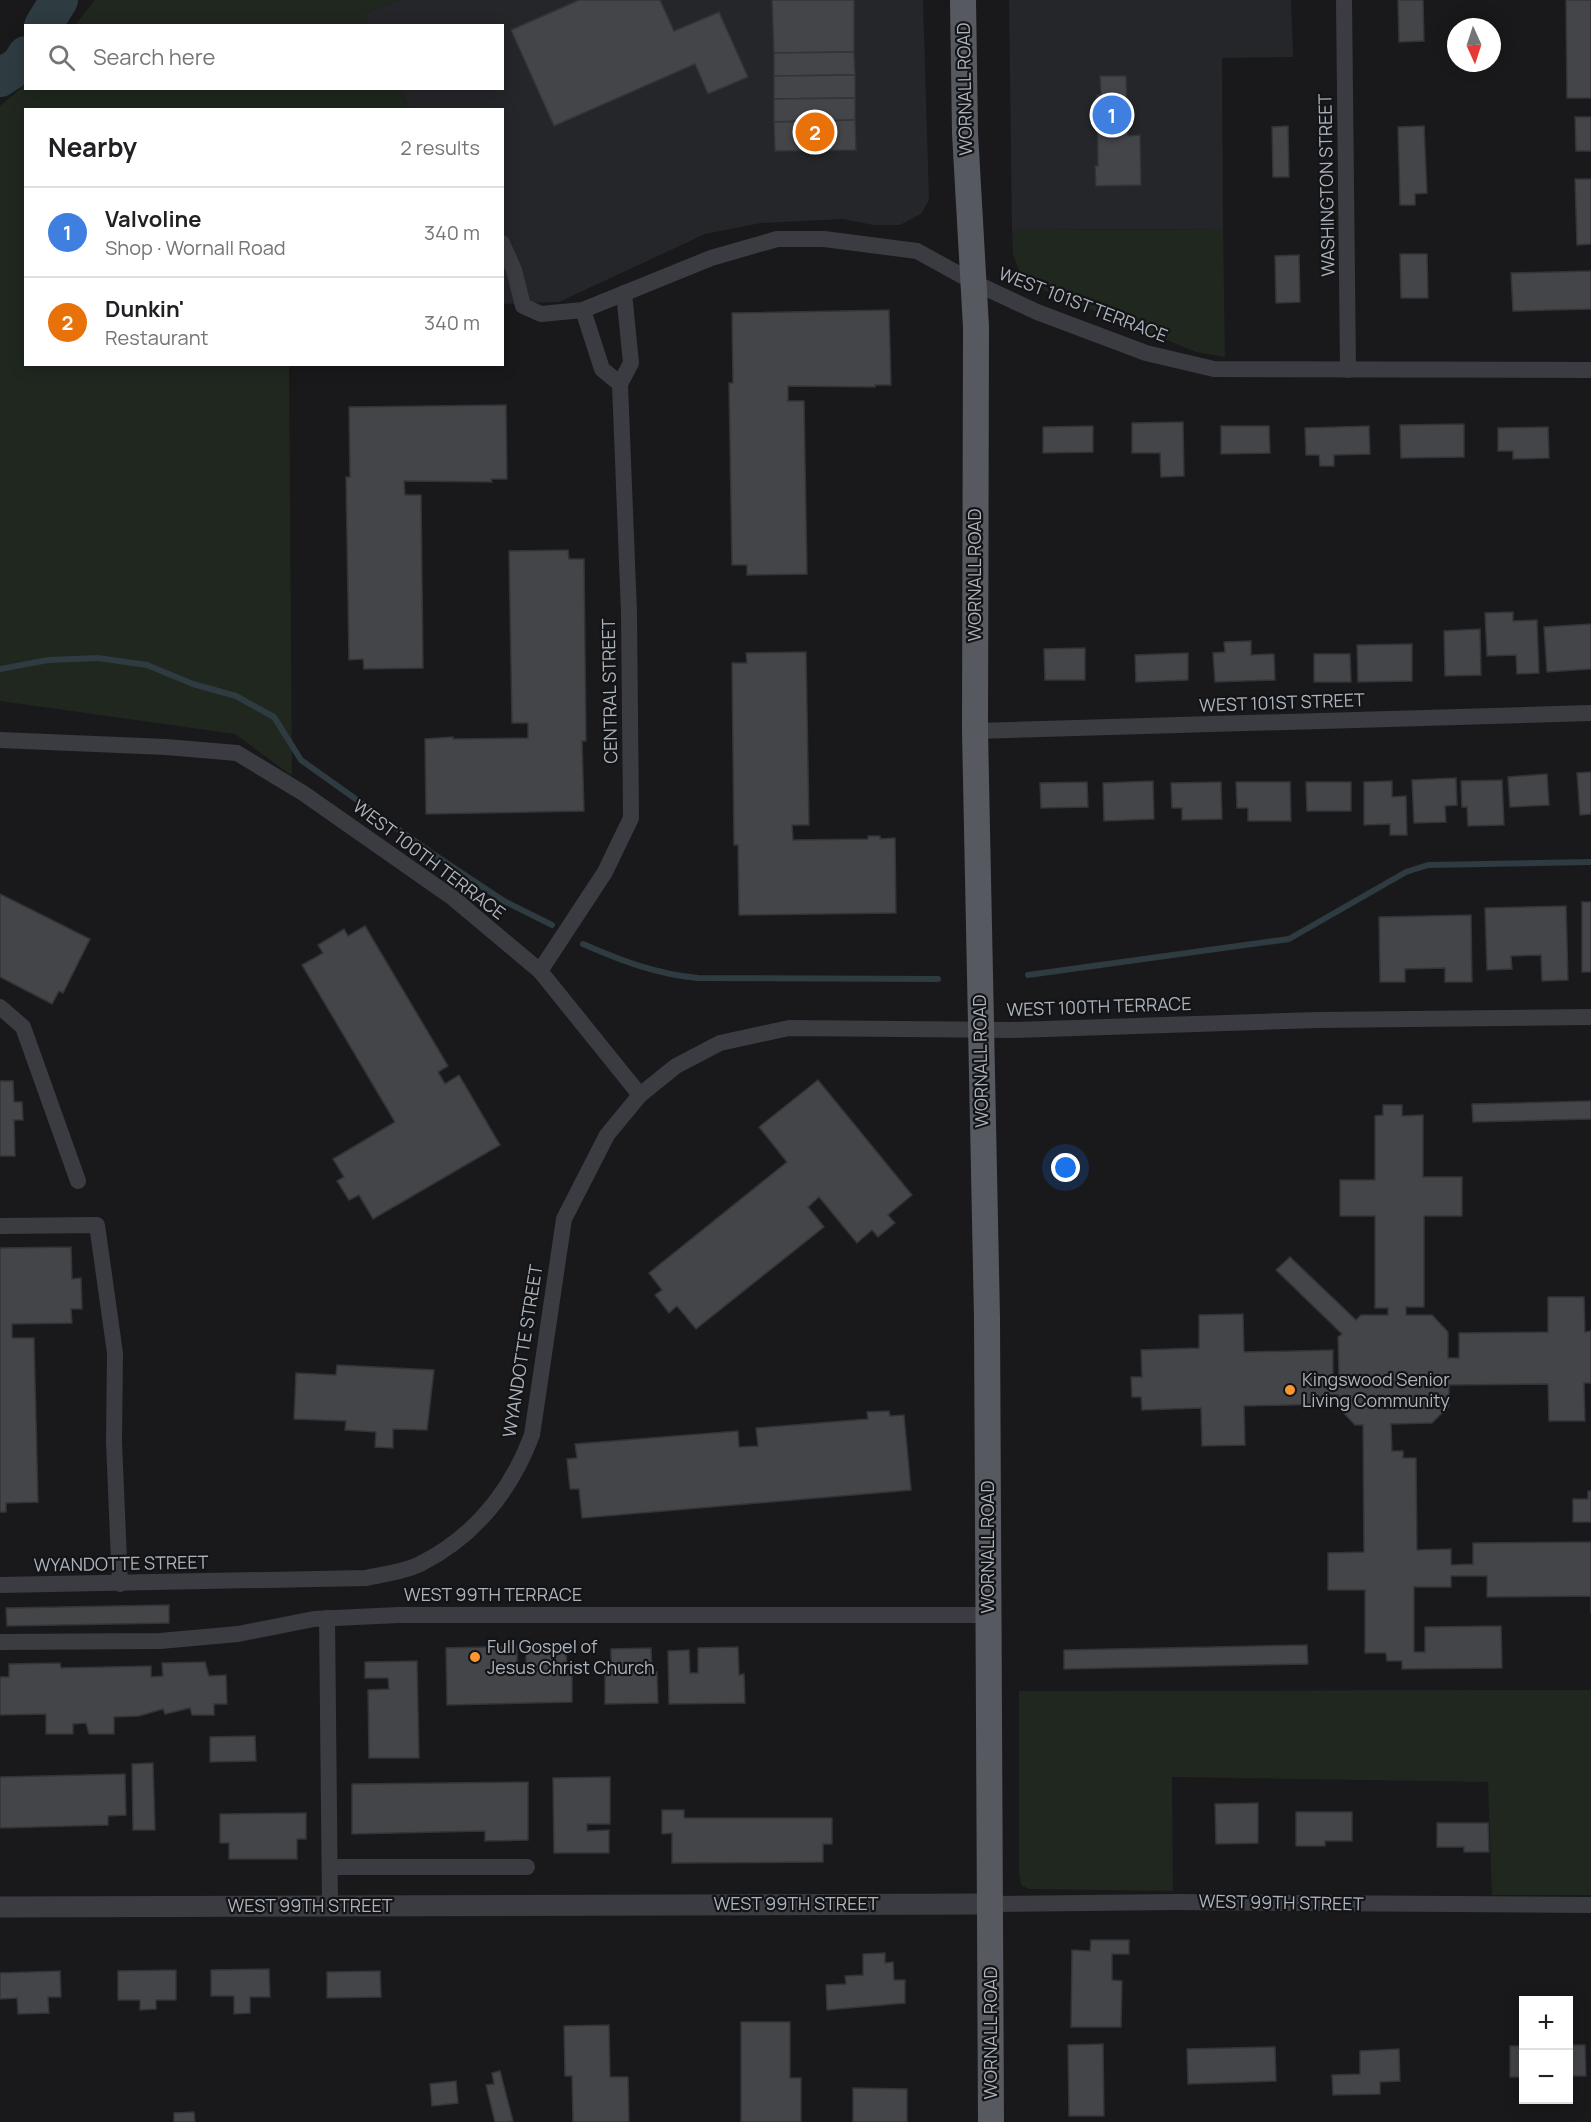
<!DOCTYPE html>
<meta charset="utf-8">
<style>
:root{--surface:#fff;--page:#f2f2f2;--text:#202124;--muted:#757577;--line:#e0e0e0;--accent:#7c3aed}
body{margin:0;font-family:Manrope,sans-serif;background:var(--page);color:var(--text)}
.controls{position:absolute;right:18px;bottom:18px;display:grid;overflow:hidden;border-radius:0px;box-shadow:0 3px 15px #0003}
.controls button{width:54px;height:54px;display:grid;place-items:center;padding:0;border:0;border-bottom:2px solid var(--line);background:var(--surface);color:var(--text);font:30px sans-serif}
.compass{position:absolute;left:1447px;top:18px;width:54px;height:54px;border-radius:50%;background:var(--surface);box-shadow:0 3px 15px #0003;rotate:177deg}
.you{position:absolute;left:1066px;top:1168px;width:21px;height:21px;margin:-15px;border:4px solid #fff;border-radius:50%;background:#1a73e8;box-shadow:0 0 0 9px #1a73e833}
.badge{display:grid;place-items:center;width:39px;height:39px;border-radius:50%;background:var(--accent);color:#fff;font-size:20px;font-weight:700}
.pin{position:absolute;translate:-50% -50%;border:3px solid #fff;box-shadow:0 2px 6px #0006}
.list{margin:0;padding:0;list-style:none}
h2{display:flex;justify-content:space-between;align-items:center;height:78px;margin:0;padding:0 24px;font-size:26px}
h2 small{font-size:20px;font-weight:400;color:var(--muted)}
.list li{display:grid;grid-template-columns:39px 1fr auto;gap:18px;align-items:center;box-sizing:border-box;height:90px;padding:0 24px;border-top:2px solid var(--line)}
.list b{display:block;font-size:22px;white-space:nowrap}
.list p{margin:0;font-size:20px;white-space:nowrap;color:var(--muted)}
.list em{font-size:20px;font-style:normal;color:var(--muted)}
.icon{flex:none;width:33px;height:33px;fill:none;stroke:currentColor;stroke-width:2;stroke-linecap:round;stroke-linejoin:round}
.map{position:relative;flex:none;width:1591px;height:2122px;overflow:hidden}
.search{position:absolute;background:var(--surface);box-shadow:0 3px 15px #0003;left:24px;top:24px;width:480px;height:66px;display:flex;align-items:center;gap:15px;box-sizing:border-box;padding:0 21px;border-radius:0px;color:var(--muted);font-size:22px}
.panel{position:absolute;background:var(--surface);box-shadow:0 3px 15px #0003;left:24px;top:108px;width:480px;height:258px;border-radius:0px}
.map>svg:first-child{display:block}
.built{fill:#252629}
.green{fill:#1f271f}
.lines{fill:none;stroke-linecap:round;stroke-linejoin:round}
.stream{stroke:#2e3b41;stroke-width:6}
.river{stroke:#2e3b41;stroke-width:38}
.building{fill:#434549;stroke:#333438;stroke-width:1.5}
.minor{stroke:#3a3c41;stroke-width:16}
.tertiary{stroke:#3a3c41;stroke-width:21}
.primary{stroke:#565a60;stroke-width:26}
.poi-dot{fill:#fc9730;stroke:#141417;stroke-width:2}
.labels{text-anchor:middle;stroke-width:4.5;stroke-linejoin:round;paint-order:stroke}
.street-label{font-size:18px;fill:#abb3bc;stroke:#141417}
.poi-label{font-size:18px;fill:#abb3bc;stroke:#141417;text-anchor:start}
</style>
<div class="map">
<svg width="1591" height="2122" viewBox="0 0 1591 2122">
<rect width="100%" height="100%" fill="#19191c"/>
<g class="built">
<polygon points="399,0 923,0 929,200 921,214 900,225 873,225 843,219 761,223 705,234 559,302 503,304 502,110 410,109 400,89 502,88 502,26 369,25 364,14"/>
<polygon points="1009,0 1291,0 1293,57 1222,58 1223,229 1012,230"/>
</g>
<g class="green">
<polygon points="95,0 399,0 364,14 369,25 75,25"/>
<polygon points="25,85 26,88 400,89 410,109 26,110 26,364 289,365 292,776 235,734 0,701 0,106"/>
<polygon points="1223,229 1225,357 1196,352 1046,291 1022,278 1013,255 1012,230"/>
<polygon points="1591,1690 1591,1895 1492,1895 1488,1782 1172,1777 1173,1891 1029,1889 1021,1885 1019,1871 1019,1691"/>
</g>
<g class="lines">
<g class="stream">
<polyline points="0,669 48,660 98,658 147,665 193,684 236,696 274,717 301,760 430,852 504,901 552,925"/>
<path d="M583,944c39,17 73,30 115,34l240,1"/>
<polyline points="1028,975 1289,939 1406,872 1428,865 1591,862"/>
</g>
<g class="river">
<polyline points="43,26 59,0"/>
<polyline points="0,78 20,65 26,55"/>
</g>
</g>
<g class="building">
<polygon points="579,0 660,0 674,31 719,12 748,77 708,94 695,64 554,126 511,30"/>
<polygon points="772,0 854,0 854,52 774,53"/>
<polygon points="1398,0 1423,0 1424,41 1399,42"/>
<polygon points="1566,0 1591,0 1591,98 1567,98"/>
<polygon points="854,52 855,75 774,76 774,53"/>
<polygon points="855,75 855,98 774,99 774,76"/>
<polygon points="1100,76 1126,76 1128,136 1140,135 1141,185 1096,186 1095,166 1098,166 1097,95 1101,95"/>
<polygon points="855,98 855,120 774,122 774,99"/>
<polygon points="1575,117 1591,117 1591,151 1576,151"/>
<polygon points="855,120 856,150 775,151 774,122"/>
<polygon points="1288,126 1289,177 1273,177 1272,127"/>
<polygon points="1424,126 1427,193 1415,194 1415,205 1400,205 1398,127"/>
<polygon points="1575,179 1591,179 1591,244 1577,245"/>
<polygon points="1400,254 1427,254 1428,298 1401,298"/>
<polygon points="1299,255 1300,302 1276,303 1275,256"/>
<polygon points="1591,271 1591,309 1513,311 1511,273"/>
<polygon points="889,310 891,385 875,385 875,387 788,386 788,401 804,401 807,574 747,575 747,565 732,565 729,383 733,383 732,313"/>
<polygon points="506,405 507,479 491,479 492,482 404,481 405,495 421,495 423,668 364,669 363,659 349,660 346,477 350,477 349,407"/>
<polygon points="1183,422 1184,476 1161,477 1160,453 1132,453 1132,423"/>
<polygon points="1464,424 1464,457 1401,458 1400,425"/>
<polygon points="1093,426 1093,452 1043,453 1043,427"/>
<polygon points="1221,426 1269,426 1270,453 1221,454"/>
<polygon points="1369,426 1370,454 1334,455 1334,466 1320,466 1319,455 1306,455 1305,428"/>
<polygon points="1548,427 1549,458 1513,459 1513,451 1498,451 1498,428"/>
<polygon points="568,550 569,559 584,559 586,741 582,741 584,811 426,814 425,739 453,737 453,739 528,738 528,723 512,723 509,551"/>
<polygon points="1513,612 1513,621 1537,620 1539,673 1517,674 1516,655 1487,656 1485,613"/>
<polygon points="1591,624 1591,669 1547,672 1544,627"/>
<polygon points="1480,629 1481,675 1445,676 1444,631"/>
<polygon points="1251,641 1251,655 1274,654 1275,680 1215,682 1213,653 1225,652 1224,642"/>
<polygon points="1412,644 1412,681 1358,682 1357,645"/>
<polygon points="1085,648 1085,680 1045,680 1044,649"/>
<polygon points="806,652 809,825 792,825 793,840 868,839 868,836 880,836 880,839 895,838 896,913 739,915 738,845 734,845 732,663 747,663 746,653"/>
<polygon points="1188,653 1188,680 1136,682 1135,655"/>
<polygon points="1314,654 1350,654 1351,682 1314,682"/>
<polygon points="1591,772 1591,814 1580,815 1577,773"/>
<polygon points="1547,774 1549,805 1510,807 1508,777"/>
<polygon points="1456,778 1457,805 1445,806 1446,822 1414,823 1412,780"/>
<polygon points="1502,780 1504,825 1468,826 1467,807 1462,807 1461,781"/>
<polygon points="1153,781 1154,819 1104,821 1103,783"/>
<polygon points="1392,781 1392,797 1406,796 1407,835 1390,835 1390,824 1364,825 1364,782"/>
<polygon points="1087,782 1088,807 1041,808 1040,783"/>
<polygon points="1221,782 1222,819 1182,820 1182,808 1172,808 1171,783"/>
<polygon points="1236,782 1290,782 1291,821 1248,821 1248,808 1237,808"/>
<polygon points="1306,782 1351,782 1351,811 1307,811"/>
<polygon points="0,894 90,939 63,993 59,991 52,1004 0,977"/>
<rect x="1582" y="902" width="9" height="70"/>
<polygon points="1566,906 1568,980 1542,981 1541,955 1511,956 1512,969 1487,970 1485,908"/>
<polygon points="1471,915 1472,982 1445,982 1445,968 1405,969 1405,982 1380,982 1379,917"/>
<polygon points="365,926 448,1066 438,1072 445,1084 459,1075 500,1145 373,1219 359,1195 349,1200 337,1181 344,1177 333,1159 395,1122 302,965 323,953 318,945 344,929 348,936"/>
<polygon points="818,1080 912,1195 888,1215 895,1223 878,1237 872,1230 857,1243 819,1197 808,1207 824,1227 696,1329 677,1306 669,1313 655,1295 662,1290 649,1273 787,1162 759,1127"/>
<polygon points="0,1081 13,1081 14,1102 22,1102 23,1120 14,1120 15,1156 0,1156"/>
<polygon points="1591,1101 1591,1119 1473,1122 1472,1104"/>
<polygon points="1383,1105 1402,1105 1402,1116 1423,1115 1423,1177 1462,1177 1462,1216 1424,1216 1424,1307 1406,1307 1406,1315 1432,1315 1448,1332 1448,1358 1459,1358 1459,1333 1548,1332 1548,1297 1584,1297 1585,1332 1591,1331 1591,1383 1584,1383 1585,1421 1549,1421 1548,1384 1449,1385 1449,1406 1432,1423 1391,1424 1392,1451 1403,1451 1403,1458 1416,1458 1417,1550 1451,1549 1451,1565 1473,1564 1473,1543 1591,1542 1591,1613 1591,1596 1487,1597 1487,1576 1451,1576 1451,1587 1414,1587 1414,1652 1425,1652 1425,1627 1501,1626 1502,1668 1402,1669 1402,1661 1387,1661 1386,1653 1365,1653 1365,1590 1328,1590 1328,1553 1364,1552 1363,1425 1355,1425 1339,1408 1339,1395 1330,1395 1330,1404 1244,1406 1245,1445 1202,1446 1201,1408 1142,1410 1141,1397 1132,1397 1131,1377 1142,1377 1141,1350 1199,1348 1199,1315 1243,1314 1244,1352 1333,1350 1333,1375 1339,1375 1338,1337 1342,1334 1276,1270 1290,1257 1356,1320 1361,1315 1388,1315 1388,1308 1375,1308 1375,1216 1340,1216 1340,1180 1375,1180 1375,1116 1383,1115"/>
<polygon points="71,1247 72,1279 81,1278 82,1309 71,1309 72,1323 12,1324 12,1338 34,1338 38,1502 6,1503 6,1512 0,1512 0,1248"/>
<polygon points="337,1365 434,1370 427,1430 393,1429 393,1448 375,1447 376,1432 345,1430 346,1421 294,1419 296,1373 336,1375"/>
<polygon points="889,1411 890,1416 904,1415 911,1490 582,1518 579,1489 570,1489 567,1459 577,1458 575,1444 738,1431 739,1447 758,1446 756,1428 868,1419 867,1412"/>
<polygon points="1588,1491 1591,1491 1591,1522 1573,1522 1573,1499 1588,1499"/>
<polygon points="169,1605 169,1623 7,1626 6,1608"/>
<polygon points="1307,1645 1308,1664 1064,1669 1064,1650"/>
<polygon points="517,1646 517,1674 526,1674 526,1647 566,1647 567,1674 572,1674 572,1702 447,1705 446,1648"/>
<polygon points="738,1647 739,1675 744,1674 745,1703 669,1704 668,1651 689,1650 690,1673 698,1673 698,1648"/>
<polygon points="651,1648 652,1673 657,1672 658,1703 605,1704 605,1673 611,1673 611,1649"/>
<polygon points="417,1661 419,1758 369,1758 368,1690 389,1689 388,1678 365,1678 365,1662"/>
<polygon points="205,1662 209,1676 226,1675 227,1704 214,1704 214,1715 192,1715 190,1708 165,1714 163,1709 139,1716 114,1717 114,1734 89,1734 86,1723 73,1724 73,1734 46,1734 46,1714 0,1715 0,1677 9,1677 9,1664 60,1663 61,1668 151,1666 151,1677 163,1676 162,1663"/>
<polygon points="255,1736 256,1761 210,1762 210,1737"/>
<polygon points="153,1763 155,1830 133,1830 132,1764"/>
<polygon points="125,1774 126,1815 108,1816 108,1825 0,1828 0,1777"/>
<polygon points="610,1777 610,1824 587,1824 587,1831 609,1830 609,1853 554,1853 553,1778"/>
<polygon points="528,1782 528,1840 485,1841 485,1831 352,1834 352,1784"/>
<polygon points="1258,1803 1258,1843 1216,1844 1215,1804"/>
<polygon points="662,1810 684,1810 684,1818 832,1818 832,1844 823,1844 823,1862 672,1863 672,1833 662,1834"/>
<polygon points="1296,1812 1352,1812 1352,1841 1325,1841 1325,1846 1296,1846"/>
<polygon points="306,1813 306,1839 297,1839 297,1859 229,1859 229,1843 220,1843 220,1814"/>
<polygon points="1437,1823 1488,1823 1489,1852 1464,1852 1464,1847 1437,1847"/>
<polygon points="1091,1940 1129,1940 1129,1954 1112,1954 1112,1980 1122,1981 1121,2027 1071,2027 1072,1950 1090,1951"/>
<polygon points="885,1953 885,1963 893,1962 894,1980 905,1980 905,2003 827,2010 826,1985 846,1984 845,1976 863,1975 863,1954"/>
<polygon points="269,1969 270,1997 250,1997 250,2013 234,2014 234,1996 211,1996 211,1970"/>
<polygon points="176,1970 176,2000 156,2000 156,2009 140,2010 140,2000 118,2000 118,1971"/>
<polygon points="60,1971 61,1997 48,1997 49,2013 18,2014 17,1998 0,1999 0,1973"/>
<polygon points="380,1971 381,1997 327,1998 327,1972"/>
<polygon points="741,2022 790,2022 790,2078 801,2078 801,2122 741,2122"/>
<polygon points="609,2025 610,2077 628,2077 629,2122 573,2122 572,2076 565,2076 564,2026"/>
<polygon points="1103,2044 1104,2116 1069,2116 1068,2045"/>
<polygon points="1568,2045 1585,2045 1586,2076 1568,2076"/>
<rect x="1510" y="2046" width="14" height="31"/>
<polygon points="1275,2047 1276,2081 1188,2084 1187,2049"/>
<polygon points="1399,2049 1400,2081 1380,2082 1380,2094 1333,2095 1332,2075 1360,2074 1360,2051"/>
<polygon points="500,2071 513,2121 509,2122 495,2122 486,2085 494,2084 492,2073"/>
<polygon points="456,2081 458,2103 432,2106 430,2084"/>
<polygon points="853,2088 907,2089 907,2122 853,2122"/>
<polygon points="194,2112 195,2122 174,2122 174,2113"/>
</g>
<g class="lines">
<g class="minor">
<polyline points="1344,0 1348,370"/>
<polyline points="502,243 514,270 523,306 541,314 583,310 711,258 777,239 824,239 917,251 975,283 1037,312 1146,353 1214,369 1591,370"/>
<polyline points="583,310 602,369 620,384"/>
<polyline points="975,731 1591,713"/>
<polyline points="0,740 166,747 237,753 303,793 453,898 540,971 640,1095"/>
<polyline points="540,971 605,872 631,818 629,613 620,384 631,363 624,293"/>
<polyline points="0,1007 23,1027 78,1181"/>
<polyline points="0,1226 97,1225 115,1353 114,1442 120,1584"/>
<path d="M0,1585l366,-7c17,-4 39,-6 54,-14 54,-27 91,-73 112,-129l32,-216 43,-84 33,-40 36,-29 44,-23 69,-15 224,2 305,-10 273,-3"/>
<polyline points="327,1618 330,1906"/>
<polyline points="0,1642 160,1641 238,1634 314,1619 398,1615 989,1615"/>
<polyline points="330,1867 527,1867"/>
<polyline points="990,1904 1177,1902 1591,1905"/>
</g>
<polyline class="tertiary" points="0,1907 990,1904"/>
<polyline class="primary" points="963,0 965,133 976,327 975,731 987,1318 991,2122"/>
</g>
<g class="poi-dot">
<circle cx="1290" cy="1390" r="6"/>
<circle cx="475" cy="1657" r="6"/>
</g>
<g class="labels">
<g class="street-label">
<text transform="translate(965 89) rotate(-91)" y="6">WORNALL ROAD</text>
<text transform="translate(1327 185) rotate(-91)" y="6">WASHINGTON STREET</text>
<text transform="translate(1083 305) rotate(21)" y="6">WEST 101ST TERRACE</text>
<text transform="translate(975 575) rotate(-90)" y="6">WORNALL ROAD</text>
<text transform="translate(610 691) rotate(-91)" y="6">CENTRAL STREET</text>
<text transform="translate(1282 703) rotate(-2)" y="6">WEST 101ST STREET</text>
<text transform="translate(429 860) rotate(37)" y="6">WEST 100TH TERRACE</text>
<text transform="translate(1099 1007) rotate(-2)" y="6">WEST 100TH TERRACE</text>
<text transform="translate(981 1061) rotate(-91)" y="6">WORNALL ROAD</text>
<text transform="translate(523 1351) rotate(-81)" y="6">WYANDOTTE STREET</text>
<text transform="translate(988 1547) rotate(-90)" y="6">WORNALL ROAD</text>
<text transform="translate(121 1564) rotate(-1)" y="6">WYANDOTTE STREET</text>
<text x="493" y="1601">WEST 99TH TERRACE</text>
<text transform="translate(1281 1903) rotate(1)" y="6">WEST 99TH STREET</text>
<text x="796" y="1910">WEST 99TH STREET</text>
<text x="310" y="1912">WEST 99TH STREET</text>
<text transform="translate(991 2033) rotate(-90)" y="6">WORNALL ROAD</text>
</g>
<g class="poi-label">
<text x="1302" y="1386">Kingswood Senior<tspan x="1302" dy="21">Living Community</tspan></text>
<text x="487" y="1653">Full Gospel of<tspan x="487" dy="21">Jesus Christ Church</tspan></text>
</g>
</g>
</svg>
<div class="controls">
<button>+</button>
<button>−</button>
</div>
<svg class="compass" viewBox="-18 -18 36 36"><path d="M0-13l5 13h-10z" fill="#e53935"/><path d="M0 13l5-13h-10z" fill="#757577"/></svg>
<div class="you"></div>
<div class="pin badge" style="left:1112px;top:115px;background:#3f7fe0">1</div>
<div class="pin badge" style="left:815px;top:132px;background:#e8710a">2</div>
<div class="search"><svg class="icon" aria-label="search" viewBox="0 0 24 24"><circle cx="10" cy="10" r="6"/><path d="M15 15l6 6"/></svg>Search here</div>
<section class="panel">
<h2>Nearby<small>2 results</small></h2>
<ul class="list">
<li><span class="badge" style="background:#3f7fe0">1</span><div><b>Valvoline</b><p>Shop · Wornall Road</p></div><em>340 m</em></li>
<li><span class="badge" style="background:#e8710a">2</span><div><b>Dunkin'</b><p>Restaurant</p></div><em>340 m</em></li>
</ul>
</section>
</div>
